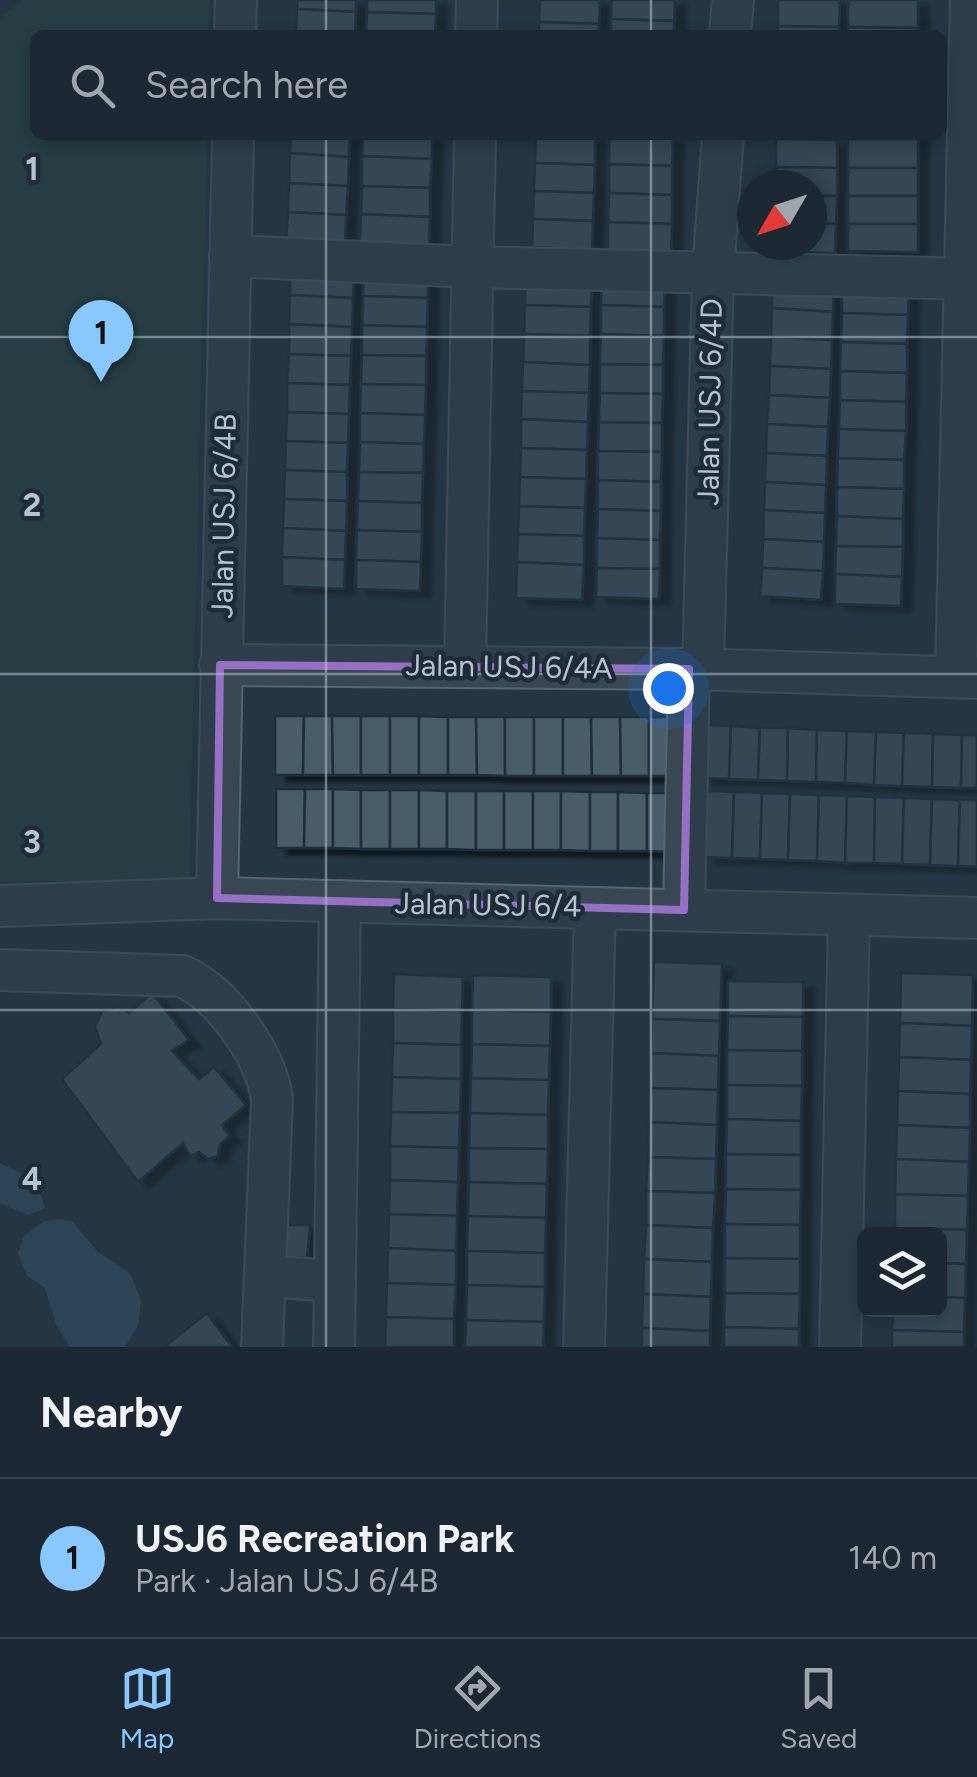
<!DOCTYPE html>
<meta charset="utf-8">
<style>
:root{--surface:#1b2833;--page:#28343f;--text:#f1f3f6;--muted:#a0a6ac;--line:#39444e;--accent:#89c8ff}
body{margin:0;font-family:Figtree,sans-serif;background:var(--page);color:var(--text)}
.controls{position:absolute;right:30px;bottom:30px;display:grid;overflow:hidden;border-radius:15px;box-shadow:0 5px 15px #0003}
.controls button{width:90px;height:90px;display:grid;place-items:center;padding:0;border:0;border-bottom:2px solid var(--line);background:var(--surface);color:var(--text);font:50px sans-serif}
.compass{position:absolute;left:737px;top:170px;width:90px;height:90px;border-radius:50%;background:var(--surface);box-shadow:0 5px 15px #0003;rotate:231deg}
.you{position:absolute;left:668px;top:688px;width:35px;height:35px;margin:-25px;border:8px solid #fff;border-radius:50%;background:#1a73e8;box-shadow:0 0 0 15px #1a73e833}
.badge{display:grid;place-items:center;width:65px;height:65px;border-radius:50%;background:var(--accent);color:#111;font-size:32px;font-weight:700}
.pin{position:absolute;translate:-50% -82px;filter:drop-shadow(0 2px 5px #0008)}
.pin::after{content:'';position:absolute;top:52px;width:35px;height:30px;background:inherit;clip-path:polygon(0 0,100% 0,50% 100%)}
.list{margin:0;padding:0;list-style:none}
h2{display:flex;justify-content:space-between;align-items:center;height:130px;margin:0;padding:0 40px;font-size:42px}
h2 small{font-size:32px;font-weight:400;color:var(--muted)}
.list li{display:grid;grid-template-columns:65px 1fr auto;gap:30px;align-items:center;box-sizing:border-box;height:160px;padding:0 40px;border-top:2px solid var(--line)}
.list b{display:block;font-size:38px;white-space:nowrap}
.list p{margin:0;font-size:32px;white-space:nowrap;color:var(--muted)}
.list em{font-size:32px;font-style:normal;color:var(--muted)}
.icon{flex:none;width:55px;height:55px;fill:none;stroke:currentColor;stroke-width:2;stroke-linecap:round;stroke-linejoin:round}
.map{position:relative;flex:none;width:977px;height:1347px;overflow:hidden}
.search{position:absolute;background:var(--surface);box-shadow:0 5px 15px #0003;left:30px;right:30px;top:30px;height:110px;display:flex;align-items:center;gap:25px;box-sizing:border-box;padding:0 35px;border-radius:15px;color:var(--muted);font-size:38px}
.sheet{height:290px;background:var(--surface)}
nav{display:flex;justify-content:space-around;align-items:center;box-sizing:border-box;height:140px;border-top:2px solid var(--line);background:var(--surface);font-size:28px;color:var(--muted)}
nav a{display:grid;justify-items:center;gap:5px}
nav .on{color:var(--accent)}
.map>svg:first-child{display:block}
.green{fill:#264544}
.water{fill:#36556c}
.building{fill:#485c6a;stroke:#1f2e3a;stroke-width:2.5;filter:url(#shadow)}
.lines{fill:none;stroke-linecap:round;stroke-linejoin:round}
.minor-casing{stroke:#576570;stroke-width:44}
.minor{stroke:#394753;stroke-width:40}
.marked{fill:none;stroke:#9670c5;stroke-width:8;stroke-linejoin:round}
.grid{fill:none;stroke:#b6c2cd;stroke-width:2.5;stroke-opacity:0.55}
.labels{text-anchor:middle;stroke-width:9;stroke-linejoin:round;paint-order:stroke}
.street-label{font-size:30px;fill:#b6c2cd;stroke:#1d2c38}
.grid-label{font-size:32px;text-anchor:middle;font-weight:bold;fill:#b6c2cd;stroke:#1d2c38;stroke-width:9;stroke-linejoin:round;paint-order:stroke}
</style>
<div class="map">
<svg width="977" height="1347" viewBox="0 0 977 1347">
<defs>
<filter id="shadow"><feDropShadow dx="11" dy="6" stdDeviation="2.5" flood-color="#0009"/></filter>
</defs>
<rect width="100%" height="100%" fill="#243644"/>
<polygon class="green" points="23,0 210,0 209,35 35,35 35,135 207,135 189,883 0,881 0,18"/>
<g class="water">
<path d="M0,1163c23,11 39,18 45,45l-17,7 -28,-12z"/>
<polygon points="58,1219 72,1221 98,1252 130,1273 141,1300 138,1326 125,1347 70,1347 57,1327 45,1288 27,1276 18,1253 24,1236 43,1222"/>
</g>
<g class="building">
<polygon points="297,0 356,0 356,12 297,9"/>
<polygon points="367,0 436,0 436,14 367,12"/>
<polygon points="540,0 600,0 599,24 539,22"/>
<polygon points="611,0 675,0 674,21 611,19"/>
<polygon points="778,0 840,0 839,27 778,26"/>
<polygon points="848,0 918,0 918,28 848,27"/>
<polygon points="297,9 356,12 355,35 296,35"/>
<polygon points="367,12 436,14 435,35 366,35"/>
<polygon points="611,19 674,21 674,35 611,35"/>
<polygon points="539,22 599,24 599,35 539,35"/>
<polygon points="778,26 839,27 839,35 778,35"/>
<polygon points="848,27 918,28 918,35 848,35"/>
<polygon points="291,135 350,135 349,157 290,153"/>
<polygon points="363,135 432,135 432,159 362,156"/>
<polygon points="536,135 595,137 595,165 535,163"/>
<polygon points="609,135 673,137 672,166 609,164"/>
<rect x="848" y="135" width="70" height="4"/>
<polygon points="776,139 837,140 837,168 776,167"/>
<rect x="848" y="139" width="70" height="29"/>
<polygon points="290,153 349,157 348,186 289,183"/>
<polygon points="362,156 432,159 430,188 362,186"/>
<polygon points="535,163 595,165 594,193 534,191"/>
<polygon points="609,164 672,166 672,195 609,193"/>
<polygon points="776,167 837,168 837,196 812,196 812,185 775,185"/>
<rect x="848" y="168" width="70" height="28"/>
<polygon points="289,183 348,186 346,215 288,212"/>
<polygon points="362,186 430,188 430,217 361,214"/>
<polygon points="534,191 594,193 593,221 533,219"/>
<polygon points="609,193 672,195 672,224 608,222"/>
<polygon points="812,196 837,196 836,224 812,224"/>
<rect x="848" y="196" width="70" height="28"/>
<polygon points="288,212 346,215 345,244 286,241"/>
<polygon points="361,214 430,217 429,246 360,243"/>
<polygon points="533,219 593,221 592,250 532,247"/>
<polygon points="608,222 672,224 671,253 608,252"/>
<polygon points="812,224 836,224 835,253 774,251 774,245 812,245"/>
<polygon points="848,224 918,224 918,252 848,251"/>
<polygon points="526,258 593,261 591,307 525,305"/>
<polygon points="291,266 354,269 353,298 290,295"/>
<polygon points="364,267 428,268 428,298 363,296"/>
<polygon points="602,276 665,278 664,307 601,305"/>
<polygon points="773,280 834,283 833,312 772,308"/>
<polygon points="842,284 909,286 908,315 842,313"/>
<polygon points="290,295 353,298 352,327 289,324"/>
<polygon points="363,296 428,298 427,327 362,325"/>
<polygon points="525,305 591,307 590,336 524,334"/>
<polygon points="601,305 664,307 664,336 601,334"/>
<polygon points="772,308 833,312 832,340 771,337"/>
<polygon points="842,313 908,315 907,344 841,342"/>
<polygon points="289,324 352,327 351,356 289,354"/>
<polygon points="362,325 427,327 426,356 362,355"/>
<polygon points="524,334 590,336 590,365 523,362"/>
<polygon points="601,334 664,336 663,365 600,364"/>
<polygon points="771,337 832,340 831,369 770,366"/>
<polygon points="841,342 907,344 907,373 840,371"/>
<polygon points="289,354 351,356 350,385 287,383"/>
<polygon points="362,355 426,356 426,385 361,384"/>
<polygon points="523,362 590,365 589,393 522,391"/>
<polygon points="600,364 663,365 663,394 600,393"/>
<polygon points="770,366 831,369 830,398 769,395"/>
<polygon points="840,371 907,373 906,402 840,400"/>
<polygon points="287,383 350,385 349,414 287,412"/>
<polygon points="361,384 426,385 425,415 360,413"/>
<polygon points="522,391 589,393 588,422 521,419"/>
<polygon points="600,393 663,394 662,423 599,422"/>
<polygon points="769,395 830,398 828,427 767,424"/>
<polygon points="840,400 906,402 906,431 839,429"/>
<polygon points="287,412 349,414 348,443 286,441"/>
<polygon points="360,413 425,415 424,444 360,442"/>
<polygon points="521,419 588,422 587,450 521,448"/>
<polygon points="599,422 662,423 662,452 598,451"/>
<polygon points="767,424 828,427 827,456 766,453"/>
<polygon points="839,429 906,431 904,460 838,458"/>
<polygon points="286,441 348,443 347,472 285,470"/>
<polygon points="360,442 424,444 423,473 359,472"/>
<polygon points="521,448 587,450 586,479 520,477"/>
<polygon points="598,451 662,452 661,482 598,480"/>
<polygon points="766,453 827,456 826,485 765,482"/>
<polygon points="838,458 904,460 904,489 837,487"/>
<polygon points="285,470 347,472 347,501 284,499"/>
<polygon points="359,472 423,473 422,503 358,501"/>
<polygon points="520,477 586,479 585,508 519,506"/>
<polygon points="598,480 661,482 661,511 598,509"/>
<polygon points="765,482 826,485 825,513 764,510"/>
<polygon points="837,487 904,489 903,519 837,516"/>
<polygon points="284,499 347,501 346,531 283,528"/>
<polygon points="358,501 422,503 422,532 357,530"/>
<polygon points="519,506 585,508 584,536 518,534"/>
<polygon points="598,509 661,511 660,540 597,538"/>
<polygon points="764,510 825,513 824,542 763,539"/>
<polygon points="837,516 903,519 903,547 836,546"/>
<polygon points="283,528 346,531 345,560 282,557"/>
<polygon points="357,530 422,532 421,562 356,560"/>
<polygon points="518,534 584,536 584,565 517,562"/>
<polygon points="597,538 660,540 660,569 597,568"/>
<polygon points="763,539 824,542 823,571 762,568"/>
<polygon points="836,546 903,547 902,577 835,574"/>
<polygon points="282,557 345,560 344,589 282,586"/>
<polygon points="356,560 421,562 420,591 356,589"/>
<polygon points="517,562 584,565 582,600 516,598"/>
<polygon points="597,568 660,569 659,599 596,597"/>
<polygon points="762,568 823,571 821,600 760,596"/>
<polygon points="835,574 902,577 901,606 835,604"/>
<polygon points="275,716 304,716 303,775 275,775"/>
<polygon points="304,716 332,716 333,775 303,775"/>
<polygon points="332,716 361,716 361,775 333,775"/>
<rect x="361" y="716" width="29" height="59"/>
<rect x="390" y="716" width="29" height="59"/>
<polygon points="419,716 448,717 448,775 419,775"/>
<polygon points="448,717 476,717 477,775 448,775"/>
<polygon points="476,717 505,717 505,776 477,775"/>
<rect x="505" y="717" width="29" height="59"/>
<rect x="534" y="717" width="29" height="59"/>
<polygon points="563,717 591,717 592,776 563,776"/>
<polygon points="591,717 620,717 621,776 592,776"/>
<polygon points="620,717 649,717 649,776 621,776"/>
<rect x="649" y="717" width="29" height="59"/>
<polygon points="702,725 731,726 729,779 700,778"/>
<polygon points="731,726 760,728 758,780 729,779"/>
<polygon points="760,728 788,728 787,781 758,780"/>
<polygon points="788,728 817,730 816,782 787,781"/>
<polygon points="817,730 847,731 845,783 816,782"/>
<polygon points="847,731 876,732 874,785 845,783"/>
<polygon points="876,732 904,733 902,786 874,785"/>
<polygon points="904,733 933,734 932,787 902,786"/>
<polygon points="933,734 962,735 961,788 932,787"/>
<polygon points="962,735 977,735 977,788 961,788"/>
<polygon points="276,789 305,789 304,848 276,848"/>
<polygon points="305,789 333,789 333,848 304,848"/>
<polygon points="333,789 361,790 361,849 333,848"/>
<rect x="361" y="790" width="29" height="59"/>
<rect x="390" y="790" width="29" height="59"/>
<polygon points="419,790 447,791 447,849 419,849"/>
<polygon points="447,791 476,791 476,850 447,849"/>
<rect x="476" y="791" width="28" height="59"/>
<rect x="504" y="791" width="29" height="59"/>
<rect x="533" y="791" width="28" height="59"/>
<polygon points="561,791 590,792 590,851 561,850"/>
<polygon points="705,791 734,792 732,858 703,857"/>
<rect x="590" y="792" width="28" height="59"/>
<polygon points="618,792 647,793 647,851 618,851"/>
<polygon points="734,792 762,793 760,859 732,858"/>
<polygon points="647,793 676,793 676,852 647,851"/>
<polygon points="762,793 790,794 788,860 760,859"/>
<polygon points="790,794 819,795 817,861 788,860"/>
<polygon points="819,795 847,796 845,863 817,861"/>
<polygon points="847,796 875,797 874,863 845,863"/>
<polygon points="875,797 904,798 902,864 874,863"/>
<polygon points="904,798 932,799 930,865 902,864"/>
<polygon points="932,799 960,800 958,866 930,865"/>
<polygon points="960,800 977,800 977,867 958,866"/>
<polygon points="654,962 722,964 720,1021 652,1019"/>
<polygon points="901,973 973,975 972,1026 900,1023"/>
<polygon points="394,974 463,977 462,1011 393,1009"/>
<polygon points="473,975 551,977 551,1012 472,1010"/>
<polygon points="728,981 803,982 803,1017 728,1016"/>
<polygon points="152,993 189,1040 172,1051 199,1079 214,1067 246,1105 222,1125 230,1136 220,1144 218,1156 208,1159 199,1152 190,1156 183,1143 138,1182 62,1079 101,1044 95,1027 102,1011 118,1007 129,1013"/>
<polygon points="393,1009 462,1011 461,1045 393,1043"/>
<polygon points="472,1010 551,1012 550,1046 472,1044"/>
<polygon points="728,1016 803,1017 802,1051 727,1050"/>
<polygon points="652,1019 720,1021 719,1056 651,1053"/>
<polygon points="900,1023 972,1026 971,1060 899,1057"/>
<polygon points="393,1043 461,1045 461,1079 392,1077"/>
<polygon points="472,1044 550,1046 549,1080 471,1078"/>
<polygon points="727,1050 802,1051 802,1086 727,1085"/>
<polygon points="651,1053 719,1056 718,1090 650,1088"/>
<polygon points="899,1057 971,1060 970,1094 898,1091"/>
<polygon points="392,1077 461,1079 460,1113 391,1112"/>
<polygon points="471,1078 549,1080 548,1115 470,1113"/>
<polygon points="727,1085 802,1086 801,1121 727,1119"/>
<polygon points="650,1088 718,1090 717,1125 649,1122"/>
<polygon points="898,1091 970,1094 970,1128 897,1125"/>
<polygon points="391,1112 460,1113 459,1148 390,1146"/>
<polygon points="470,1113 548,1115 548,1149 469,1148"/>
<polygon points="727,1119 801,1121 801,1155 726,1154"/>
<polygon points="649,1122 717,1125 716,1159 648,1157"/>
<polygon points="897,1125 970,1128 969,1162 896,1159"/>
<polygon points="390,1146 459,1148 458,1182 390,1180"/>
<polygon points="469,1148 548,1149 547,1184 469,1182"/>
<polygon points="726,1154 801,1155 801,1190 726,1189"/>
<polygon points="648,1157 716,1159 715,1193 646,1191"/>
<polygon points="896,1159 969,1162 968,1196 895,1194"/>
<polygon points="390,1180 458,1182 457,1216 389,1214"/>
<polygon points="469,1182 547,1184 546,1218 468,1216"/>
<polygon points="726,1189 801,1190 800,1225 725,1224"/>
<polygon points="646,1191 715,1193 713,1228 646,1225"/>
<polygon points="895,1194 968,1196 967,1230 895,1228"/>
<polygon points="389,1214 457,1216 456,1251 388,1248"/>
<polygon points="468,1216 546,1218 545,1253 467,1251"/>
<polygon points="725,1224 800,1225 800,1259 725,1258"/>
<polygon points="278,1225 310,1225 307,1257 277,1258"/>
<polygon points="646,1225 713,1228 712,1262 644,1259"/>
<polygon points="895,1228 967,1230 966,1264 940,1263 940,1234 894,1234"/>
<polygon points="388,1248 456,1251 456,1285 387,1283"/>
<polygon points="467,1251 545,1253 545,1287 467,1285"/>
<polygon points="725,1258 800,1259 800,1294 725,1293"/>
<polygon points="644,1259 712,1262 711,1297 643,1294"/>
<polygon points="940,1263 966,1264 965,1298 940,1297"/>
<polygon points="387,1283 456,1285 454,1319 386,1317"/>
<polygon points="467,1285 545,1287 544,1322 466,1320"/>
<polygon points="725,1293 800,1294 799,1329 724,1327"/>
<polygon points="643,1294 711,1297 710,1331 642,1328"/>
<polygon points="940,1297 965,1298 964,1332 892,1330 893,1310 940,1310"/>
<polygon points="207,1313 232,1347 164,1347"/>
<polygon points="386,1317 454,1319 454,1347 385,1347"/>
<polygon points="466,1320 544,1322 543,1347 465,1347"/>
<polygon points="724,1327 799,1329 799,1347 724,1347"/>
<polygon points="642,1328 710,1331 710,1347 642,1347"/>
<polygon points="892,1330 964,1332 964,1347 892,1347"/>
</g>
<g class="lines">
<g class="minor-casing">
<g id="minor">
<polyline points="235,35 236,0"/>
<polyline points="476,35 477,0"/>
<polyline points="730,35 733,0"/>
<polyline points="230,256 472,267 977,279"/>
<polyline points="220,665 689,669 977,678"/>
<polyline points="465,667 475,135"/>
<polyline points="703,670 713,272 723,135"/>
<polyline points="956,677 971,0"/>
<polyline points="217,898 233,135"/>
<polyline points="0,906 217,898 977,918"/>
<polyline points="684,910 689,669"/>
<path d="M0,970l182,6c41,18 84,79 90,123l-10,248"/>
<polyline points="265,1276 335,1281"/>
<polyline points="334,1347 340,901"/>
<polyline points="584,1347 595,908"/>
<polyline points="840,1347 849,915"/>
</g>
</g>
<use href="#minor" class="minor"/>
</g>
<path d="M0 0H977V1347H0ZM220,665l469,4 -5,241 -467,-12z" fill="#243644" fill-opacity=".55" fill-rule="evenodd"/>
<path class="marked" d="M220,665l469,4 -5,241 -467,-12z"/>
<path class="grid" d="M326,0v35M651,0v35M326,135v1212M651,135v1212M0,337h977M0,674h977M0,1010h977"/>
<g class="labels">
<g class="street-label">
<text transform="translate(710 402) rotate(-89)" y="10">Jalan USJ 6/4D</text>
<text transform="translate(224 516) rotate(-89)" y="10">Jalan USJ 6/4B</text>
<text transform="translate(509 667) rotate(1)" y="10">Jalan USJ 6/4A</text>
<text transform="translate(488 905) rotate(1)" y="10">Jalan USJ 6/4</text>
</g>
</g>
<g class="grid-label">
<text x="32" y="180">1</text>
<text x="32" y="516">2</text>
<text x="32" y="853">3</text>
<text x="32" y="1190">4</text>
</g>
</svg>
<div class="controls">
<button><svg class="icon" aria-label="layers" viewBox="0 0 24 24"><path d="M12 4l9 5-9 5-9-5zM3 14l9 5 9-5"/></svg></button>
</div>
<svg class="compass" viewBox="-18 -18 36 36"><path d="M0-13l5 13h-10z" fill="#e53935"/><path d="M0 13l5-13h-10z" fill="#a0a6ac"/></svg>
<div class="you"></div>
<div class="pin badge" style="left:101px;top:382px">1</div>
<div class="search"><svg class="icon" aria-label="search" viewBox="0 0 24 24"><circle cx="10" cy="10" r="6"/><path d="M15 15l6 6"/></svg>Search here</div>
</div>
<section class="sheet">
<h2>Nearby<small></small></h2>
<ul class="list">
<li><span class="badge">1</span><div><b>USJ6 Recreation Park</b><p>Park · Jalan USJ 6/4B</p></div><em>140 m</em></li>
</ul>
</section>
<nav>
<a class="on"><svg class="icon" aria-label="map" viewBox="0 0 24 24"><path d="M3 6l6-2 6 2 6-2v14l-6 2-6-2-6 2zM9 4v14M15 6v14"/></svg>Map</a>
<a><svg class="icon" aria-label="directions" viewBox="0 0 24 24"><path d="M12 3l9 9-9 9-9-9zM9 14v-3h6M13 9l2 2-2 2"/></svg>Directions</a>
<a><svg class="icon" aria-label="saved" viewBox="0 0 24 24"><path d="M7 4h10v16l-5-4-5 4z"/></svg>Saved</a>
</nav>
